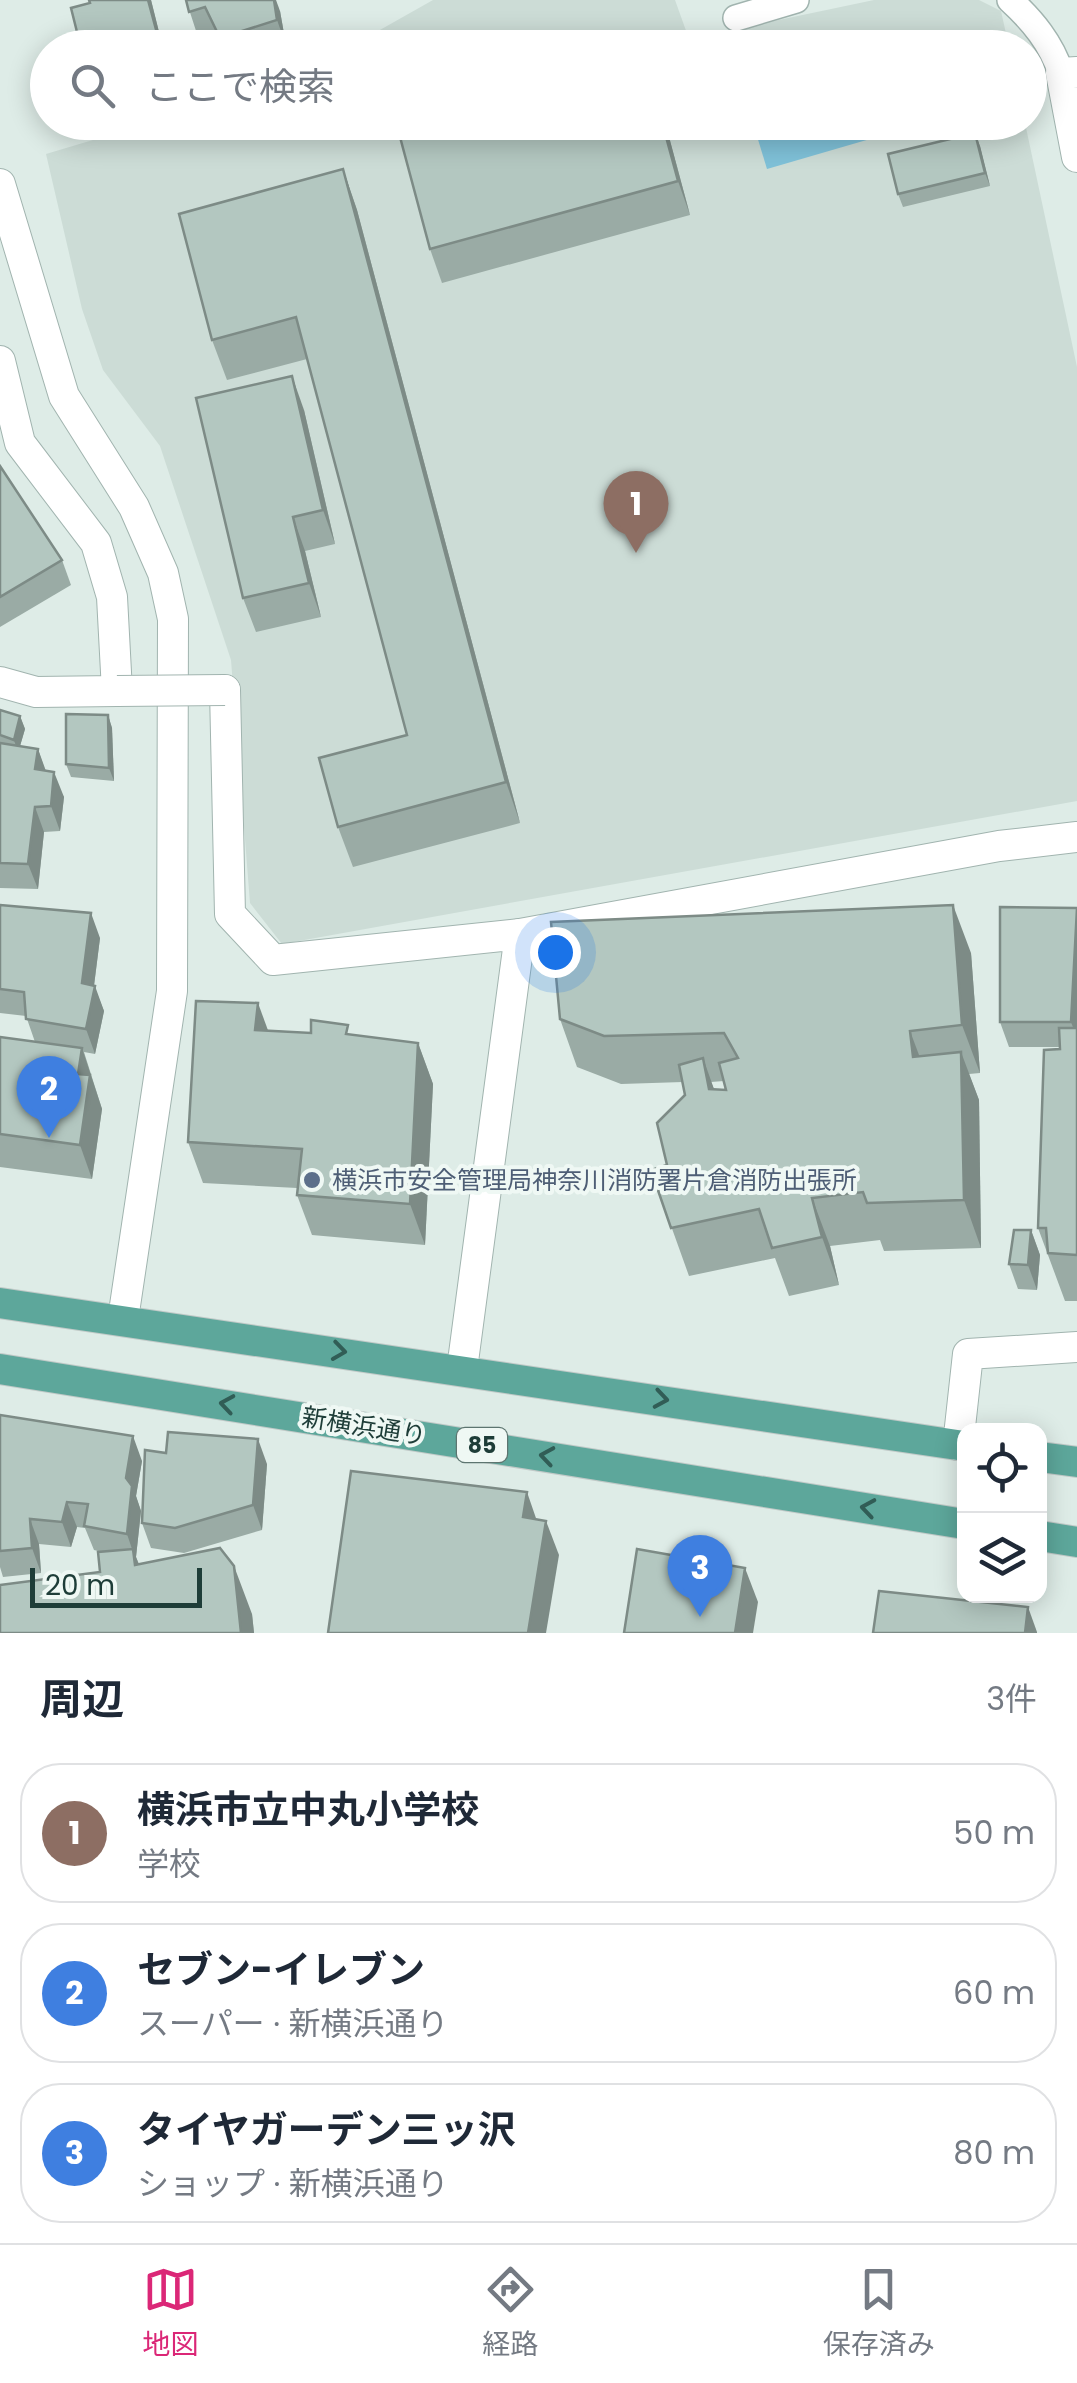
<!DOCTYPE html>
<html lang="ja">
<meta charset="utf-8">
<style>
:root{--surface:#fff;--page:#f2f2f3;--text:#1f2937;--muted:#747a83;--line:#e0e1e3;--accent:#db2777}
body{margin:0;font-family:Poppins,"Noto Sans JP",sans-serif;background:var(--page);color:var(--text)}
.controls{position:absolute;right:30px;bottom:30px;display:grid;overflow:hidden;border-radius:20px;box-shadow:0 5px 25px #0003}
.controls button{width:90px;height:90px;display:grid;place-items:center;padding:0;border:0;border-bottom:2px solid var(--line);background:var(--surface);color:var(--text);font:50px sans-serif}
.scale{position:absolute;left:30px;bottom:25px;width:172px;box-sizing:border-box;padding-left:10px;border:5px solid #1e3d38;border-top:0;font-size:28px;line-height:35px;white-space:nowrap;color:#1e3d38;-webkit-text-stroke:8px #eff8f4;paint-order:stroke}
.you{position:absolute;left:555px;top:952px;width:35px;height:35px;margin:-25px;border:8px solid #fff;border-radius:50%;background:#1a73e8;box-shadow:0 0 0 15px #1a73e833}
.badge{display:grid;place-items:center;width:65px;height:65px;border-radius:50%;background:var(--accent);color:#fff;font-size:32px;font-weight:700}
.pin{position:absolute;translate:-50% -82px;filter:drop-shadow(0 2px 5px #0008)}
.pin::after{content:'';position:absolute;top:52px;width:35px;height:30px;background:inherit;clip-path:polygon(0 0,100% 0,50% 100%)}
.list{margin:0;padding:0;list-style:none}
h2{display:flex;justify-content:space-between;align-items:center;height:130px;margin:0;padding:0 40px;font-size:42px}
h2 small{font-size:32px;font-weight:400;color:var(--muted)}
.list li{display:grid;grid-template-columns:65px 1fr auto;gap:30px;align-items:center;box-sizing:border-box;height:140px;margin:0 20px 20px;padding:0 20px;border:2px solid var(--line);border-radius:40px}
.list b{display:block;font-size:38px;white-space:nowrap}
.list p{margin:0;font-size:32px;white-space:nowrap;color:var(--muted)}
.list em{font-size:32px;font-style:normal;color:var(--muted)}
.icon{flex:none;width:55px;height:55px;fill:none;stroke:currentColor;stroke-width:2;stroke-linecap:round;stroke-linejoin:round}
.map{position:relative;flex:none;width:1077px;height:1633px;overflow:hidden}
.search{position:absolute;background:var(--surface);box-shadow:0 5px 25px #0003;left:30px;right:30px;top:30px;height:110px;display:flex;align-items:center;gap:25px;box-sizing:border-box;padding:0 35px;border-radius:55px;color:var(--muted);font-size:38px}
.sheet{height:610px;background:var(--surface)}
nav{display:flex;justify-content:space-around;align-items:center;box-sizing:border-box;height:140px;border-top:2px solid var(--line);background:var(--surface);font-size:28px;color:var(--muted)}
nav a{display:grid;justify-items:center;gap:5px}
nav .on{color:var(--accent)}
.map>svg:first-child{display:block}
.built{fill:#ccdcd6}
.water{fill:#7fc1d8}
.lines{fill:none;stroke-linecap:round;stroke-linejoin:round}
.service-casing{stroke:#a1b4af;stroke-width:28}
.minor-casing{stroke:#a1b4af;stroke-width:32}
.tertiary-casing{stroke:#a1b4af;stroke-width:32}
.primary-casing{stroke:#c0c9c7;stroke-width:32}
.service{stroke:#fff;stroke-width:25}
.minor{stroke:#fff;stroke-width:30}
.tertiary{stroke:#fff;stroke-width:30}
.primary{stroke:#5da79b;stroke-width:30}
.minor-bridge-casing{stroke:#a1b4af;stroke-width:32;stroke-linecap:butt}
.minor-bridge{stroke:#fff;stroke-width:30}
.wall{fill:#9aaba5;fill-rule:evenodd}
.shaded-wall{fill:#7d8b86}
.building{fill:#b3c7c0;stroke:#7d8b86;stroke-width:2.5}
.oneway{stroke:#315d56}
.service-dot{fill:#5c6f8a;stroke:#eff8f4;stroke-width:4}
.labels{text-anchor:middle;stroke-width:8;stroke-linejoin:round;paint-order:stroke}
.shield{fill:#eff8f4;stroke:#5d7570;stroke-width:2.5}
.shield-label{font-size:22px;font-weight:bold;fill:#1e3d38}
.service-label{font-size:25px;fill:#4e5e75;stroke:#eff8f4;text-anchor:start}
.street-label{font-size:25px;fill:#1e3d38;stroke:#eff8f4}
</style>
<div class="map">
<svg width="1077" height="1633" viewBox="0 0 1077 1633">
<rect width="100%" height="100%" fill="#deece7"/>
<g class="built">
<polygon points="433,0 675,0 689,39 874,0 979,0 1001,11 1009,47 348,48"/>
<polygon points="153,122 1025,123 1077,367 1077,801 282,944 250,903 231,660 160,446 103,370 82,309 46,154"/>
</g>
<polygon class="water" points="753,123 753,122 925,123 767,169"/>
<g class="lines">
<g class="service-casing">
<g id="service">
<path d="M1010,0c23,21 41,43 51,73"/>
<polyline points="736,18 796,0"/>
</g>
</g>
<g class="minor-casing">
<g id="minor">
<polyline points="1077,72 1061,73 1077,157"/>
<polyline points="0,361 20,443 96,543 112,597 117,691 36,692 0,682"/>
<polyline points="225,690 230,914 273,960 520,934 462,1369"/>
<polyline points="520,934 999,846 1077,837"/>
<polyline points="958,1445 968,1354 1077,1347"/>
</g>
</g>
<g class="tertiary-casing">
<polyline id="tertiary" points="0,184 64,396 134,507 163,573 173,619 172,991 123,1319"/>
</g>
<g class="primary-casing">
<g id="primary">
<polyline points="0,1303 964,1446"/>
<polyline points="0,1369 964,1524"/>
<polyline points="1040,1457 1077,1462"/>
<polyline points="1040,1536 1077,1542"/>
</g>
</g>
<use href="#service" class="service"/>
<use href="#minor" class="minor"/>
<use href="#tertiary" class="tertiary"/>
<use href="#primary" class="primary"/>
<g class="minor-bridge-casing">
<polyline id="minor-bridge" points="117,691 225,690"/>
</g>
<use href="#minor-bridge" class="minor-bridge"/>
</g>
<g class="wall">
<polygon points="89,0 151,0 163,48 82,48 71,8 90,3"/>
<polygon points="186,0 280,11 286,45 279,48 222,48 214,32 198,37"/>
<polygon points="665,122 690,215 442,283 430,249"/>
<polygon points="980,146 990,186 903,207 898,194"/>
<polygon points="343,169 357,210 520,823 353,867 338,827 407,735 307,359 227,380 212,340"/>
<polygon points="304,410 335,544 305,551 321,617 256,632 243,598"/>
<polygon points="0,466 62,560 71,585 0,627"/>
<polygon points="0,710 20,716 25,729 20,746 38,749 45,770 64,797 60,831 44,832 38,889 0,888"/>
<polygon points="108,715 112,728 114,781 71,777 66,764"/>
<polygon points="0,905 100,938 94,986 104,1011 95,1054 84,1052 102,1109 92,1179 0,1167 0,1037 35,1042 26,1016 0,1013"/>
<polygon points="1077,908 1077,1301 1065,1301 1038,1228 1060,1047 1009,1047 1000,1022"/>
<path d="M971,953l9,120 -11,1 10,26 2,148 -97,3 -4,-11 -50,6 9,39 -50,11 -14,-38 -86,18 -38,-106 16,-5 18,-70 -2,-13 -62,2 -44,-17 -17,-48zM724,1081l2,9 -12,-1 -3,-7z"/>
<polygon points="268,1030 351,1035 418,1043 433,1084 425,1245 312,1235 297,1195 297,1188 203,1183 188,1142"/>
<polygon points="1031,1230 1040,1255 1037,1290 1018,1289 1009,1264"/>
<polygon points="0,1415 142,1461 136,1496 141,1511 136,1557 139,1564 252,1614 254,1633 0,1633 100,1572 102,1552 94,1550 85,1528 77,1527 71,1547 39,1544 41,1573 3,1577 0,1567"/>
<polygon points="267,1464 262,1530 184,1553 151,1548 142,1523"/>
</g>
<g class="shaded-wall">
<polygon points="148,0 151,0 163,48 161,48"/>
<polygon points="274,0 276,0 280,11 286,45 277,20"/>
<polygon points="662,122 665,122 690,215 678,181"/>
<polygon points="975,133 980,146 990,186 985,173"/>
<polygon points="343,169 357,210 520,823 506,782"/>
<polygon points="292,376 304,410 335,544 323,510"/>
<polygon points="293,517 305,551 321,617 309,583"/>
<polygon points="108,715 112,728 114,781 109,768"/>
<polygon points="20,716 25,729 18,753 14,740"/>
<polygon points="38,749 47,774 35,769"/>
<polygon points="54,772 64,797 60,831 51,806"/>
<polygon points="35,807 44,832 38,889 28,864"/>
<polygon points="953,905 971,953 980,1073 962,1025"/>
<polygon points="1077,910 1077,1038 1071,1022"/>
<polygon points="91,913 100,938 92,1001 95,986 104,1011 95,1054 86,1029 82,983"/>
<polygon points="258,1003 273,1044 255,1030"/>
<polygon points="910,1031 928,1079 913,1057"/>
<polygon points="418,1043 433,1084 425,1245 410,1204"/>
<polygon points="82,1048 102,1109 92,1179 80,1145 78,1074"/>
<polygon points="961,1052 979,1100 981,1248 964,1200"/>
<polygon points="703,1058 720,1106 709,1089"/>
<polygon points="812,1198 830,1246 839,1285 822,1237"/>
<polygon points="1031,1230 1040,1255 1037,1290 1028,1265"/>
<polygon points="133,1436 142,1461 136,1496 141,1511 136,1557 151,1597 135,1565 133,1552 127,1534 126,1478"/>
<polygon points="258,1439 267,1464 262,1530 253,1505"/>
<polygon points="527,1492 539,1527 523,1517"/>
<polygon points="67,1502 77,1527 71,1547 62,1522"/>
<polygon points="30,1519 39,1544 41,1573 32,1548"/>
<polygon points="546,1521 559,1555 546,1633 528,1633"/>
<polygon points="234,1566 252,1614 254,1633 241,1633"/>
<polygon points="745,1568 758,1602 753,1633 735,1633"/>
<polygon points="1028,1607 1037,1632 1037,1633 1025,1633"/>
</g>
<g class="building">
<polygon points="89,0 148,0 161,48 101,48 98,38 80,44 71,8 90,3"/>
<polygon points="186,0 274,0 277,20 220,38 205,7 189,12"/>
<polygon points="639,41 641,48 615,48"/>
<polygon points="396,122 662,122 678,181 430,249"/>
<polygon points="975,133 985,173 898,194 888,154"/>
<polygon points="343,169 506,782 338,827 319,758 407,735 296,317 212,340 179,214"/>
<polygon points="292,376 323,510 293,517 309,583 243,598 196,398"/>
<polygon points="0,466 62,560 0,597"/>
<polygon points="0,710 20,716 14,740 0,735"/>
<polygon points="66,714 108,715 109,768 66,764"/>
<polygon points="0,743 38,749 35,769 54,772 51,806 35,807 28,864 0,863"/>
<polygon points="0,905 91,913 82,983 95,986 86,1029 26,1019 24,992 0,989"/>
<polygon points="953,905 962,1025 910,1031 913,1057 961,1052 964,1200 867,1203 863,1192 812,1198 822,1237 772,1248 759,1209 671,1228 651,1170 667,1165 657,1123 685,1095 679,1065 703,1058 709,1089 726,1090 719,1063 738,1058 724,1033 604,1036 560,1019 551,922"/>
<polygon points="1000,907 1077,908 1071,1022 1000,1022"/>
<polygon points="196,1001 258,1003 255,1030 311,1033 311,1020 348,1025 346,1034 418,1043 410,1204 297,1195 302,1149 188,1142"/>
<polygon points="1059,1028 1077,1028 1077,1255 1048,1253 1046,1228 1038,1228 1044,1050 1060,1049"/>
<polygon points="0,1037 82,1048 78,1074 90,1075 80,1145 0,1134"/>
<polygon points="1014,1230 1031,1230 1028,1265 1009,1264"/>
<polygon points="0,1415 133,1436 126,1478 132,1486 127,1534 84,1526 88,1504 67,1502 62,1522 30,1519 32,1548 0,1551"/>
<polygon points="168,1432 258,1439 253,1505 175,1528 142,1523 145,1450 166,1453"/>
<polygon points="351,1471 527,1492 523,1517 546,1521 528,1633 328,1633"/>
<polygon points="220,1548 234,1566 241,1633 0,1633 0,1585 100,1572 98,1552 133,1549 135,1565"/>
<polygon points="637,1549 745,1568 735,1633 624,1633"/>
<polygon points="879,1591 1028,1607 1025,1633 873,1633"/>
</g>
<defs><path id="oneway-chevron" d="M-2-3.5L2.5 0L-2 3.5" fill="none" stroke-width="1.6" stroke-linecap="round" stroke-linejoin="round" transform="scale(2.5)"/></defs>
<g class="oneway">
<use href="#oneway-chevron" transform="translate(339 1351) rotate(8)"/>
<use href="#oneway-chevron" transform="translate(661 1399) rotate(9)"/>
<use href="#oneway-chevron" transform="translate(227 1404) rotate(-171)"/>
<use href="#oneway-chevron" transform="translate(547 1456) rotate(-171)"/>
<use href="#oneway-chevron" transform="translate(868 1508) rotate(-171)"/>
</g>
<circle class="service-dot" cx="312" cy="1180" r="10"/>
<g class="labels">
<rect class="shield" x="457" y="1428" width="50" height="34" rx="8"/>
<g class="shield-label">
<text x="482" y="1453">85</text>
</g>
<g class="service-label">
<text x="332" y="1189">横浜市安全管理局神奈川消防署片倉消防出張所</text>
</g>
<g class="street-label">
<text transform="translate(364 1426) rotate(9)" y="9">新横浜通り</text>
</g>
</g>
</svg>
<div class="controls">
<button><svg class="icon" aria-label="locate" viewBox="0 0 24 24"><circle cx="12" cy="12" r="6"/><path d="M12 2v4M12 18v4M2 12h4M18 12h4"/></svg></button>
<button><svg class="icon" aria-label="layers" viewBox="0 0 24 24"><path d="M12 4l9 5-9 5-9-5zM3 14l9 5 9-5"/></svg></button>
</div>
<div class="scale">20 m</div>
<div class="you"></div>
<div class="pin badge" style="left:636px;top:553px;background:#8d6e63">1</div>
<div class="pin badge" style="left:49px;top:1138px;background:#3f7fe0">2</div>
<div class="pin badge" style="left:700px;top:1617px;background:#3f7fe0">3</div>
<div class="search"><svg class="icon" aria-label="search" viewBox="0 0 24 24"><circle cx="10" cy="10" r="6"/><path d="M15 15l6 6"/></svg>ここで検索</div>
</div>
<section class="sheet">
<h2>周辺<small>3件</small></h2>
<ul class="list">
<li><span class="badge" style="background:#8d6e63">1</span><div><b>横浜市立中丸小学校</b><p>学校</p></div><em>50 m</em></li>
<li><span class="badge" style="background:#3f7fe0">2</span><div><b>セブン-イレブン</b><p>スーパー · 新横浜通り</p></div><em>60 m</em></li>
<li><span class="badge" style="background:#3f7fe0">3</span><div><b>タイヤガーデン三ッ沢</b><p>ショップ · 新横浜通り</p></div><em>80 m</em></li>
</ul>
</section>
<nav>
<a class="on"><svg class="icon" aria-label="map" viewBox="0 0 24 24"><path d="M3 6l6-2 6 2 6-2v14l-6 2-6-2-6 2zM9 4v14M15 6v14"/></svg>地図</a>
<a><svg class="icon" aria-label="directions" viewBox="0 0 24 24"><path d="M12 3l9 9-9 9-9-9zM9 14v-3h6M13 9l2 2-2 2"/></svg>経路</a>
<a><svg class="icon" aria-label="saved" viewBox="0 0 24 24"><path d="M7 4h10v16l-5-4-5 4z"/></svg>保存済み</a>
</nav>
